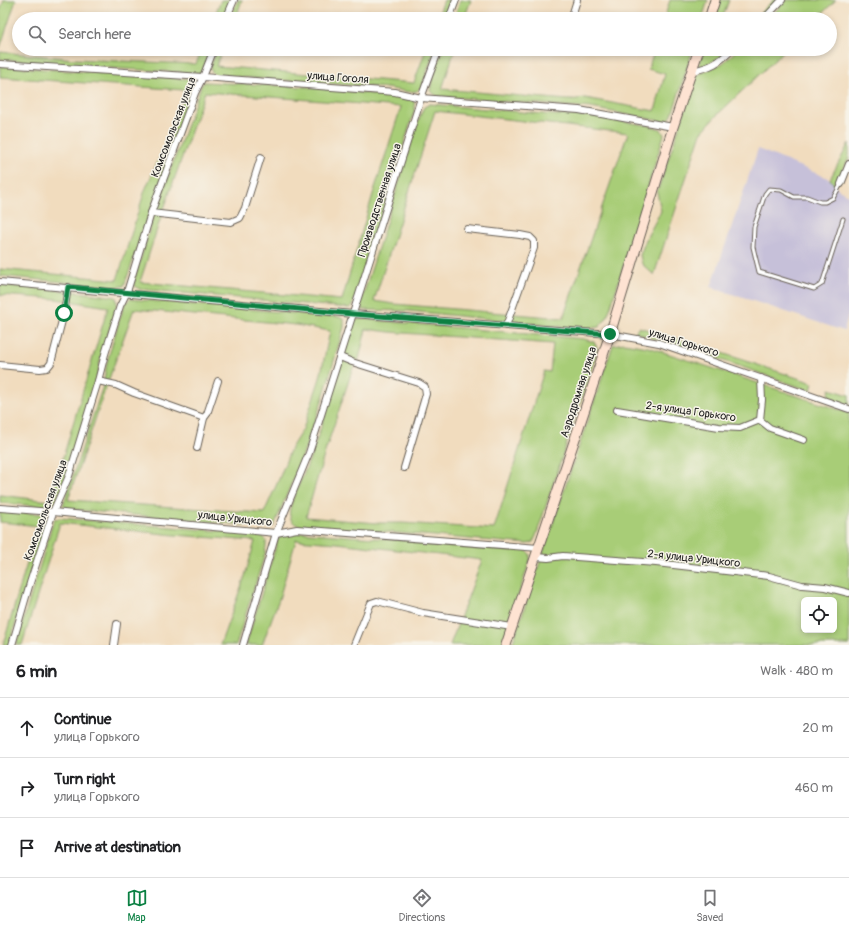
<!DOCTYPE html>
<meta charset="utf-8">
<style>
:root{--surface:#fff;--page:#f2f2f2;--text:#202124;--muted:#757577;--line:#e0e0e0;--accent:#0b8043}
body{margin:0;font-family:Pangolin,sans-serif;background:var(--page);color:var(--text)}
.controls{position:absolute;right:12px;bottom:12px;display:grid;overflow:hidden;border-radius:6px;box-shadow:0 2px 6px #0003}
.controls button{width:36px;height:36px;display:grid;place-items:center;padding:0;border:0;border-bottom:1px solid var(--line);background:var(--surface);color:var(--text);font:20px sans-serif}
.stop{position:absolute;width:12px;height:12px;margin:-9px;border:3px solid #0b8043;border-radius:50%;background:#fff}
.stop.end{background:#0b8043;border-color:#fff;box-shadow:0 1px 4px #0008}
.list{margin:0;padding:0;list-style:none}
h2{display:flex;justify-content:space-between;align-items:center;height:52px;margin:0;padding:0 16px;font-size:17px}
h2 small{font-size:13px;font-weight:400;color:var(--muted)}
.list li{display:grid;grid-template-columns:26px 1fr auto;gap:12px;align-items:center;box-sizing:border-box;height:60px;padding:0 16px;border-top:1px solid var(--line)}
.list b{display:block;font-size:15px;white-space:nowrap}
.list p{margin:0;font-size:13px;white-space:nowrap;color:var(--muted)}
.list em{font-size:13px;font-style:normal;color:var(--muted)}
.icon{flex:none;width:22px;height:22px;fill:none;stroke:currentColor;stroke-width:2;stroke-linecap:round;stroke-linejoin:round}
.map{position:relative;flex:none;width:849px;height:645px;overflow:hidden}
.search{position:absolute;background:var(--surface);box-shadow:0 2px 6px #0003;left:12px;right:12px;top:12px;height:44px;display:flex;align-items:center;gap:10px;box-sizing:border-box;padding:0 14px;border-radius:22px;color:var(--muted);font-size:15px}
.sheet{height:232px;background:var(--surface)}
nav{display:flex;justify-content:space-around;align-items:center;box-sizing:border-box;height:56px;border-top:1px solid var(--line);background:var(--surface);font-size:11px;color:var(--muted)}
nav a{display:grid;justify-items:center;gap:2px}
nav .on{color:var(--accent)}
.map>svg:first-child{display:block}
.industrial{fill:#c6c0d9}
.grass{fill:#a8cd77;stroke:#62744a;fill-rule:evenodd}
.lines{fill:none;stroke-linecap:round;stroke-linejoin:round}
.lane-casing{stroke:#675f55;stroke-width:5}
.street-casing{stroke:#675f55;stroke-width:8}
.secondary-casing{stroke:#675f55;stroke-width:11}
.lane{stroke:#fff;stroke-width:3}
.street{stroke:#fff;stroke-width:6}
.secondary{stroke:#fee3d2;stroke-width:9}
.route{stroke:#0b8043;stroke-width:5}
.labels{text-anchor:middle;stroke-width:3;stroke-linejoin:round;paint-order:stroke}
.street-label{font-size:11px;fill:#1c1c1c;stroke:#f7f3e8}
</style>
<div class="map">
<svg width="849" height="645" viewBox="0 0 849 645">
<rect width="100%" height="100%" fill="#f7f3e8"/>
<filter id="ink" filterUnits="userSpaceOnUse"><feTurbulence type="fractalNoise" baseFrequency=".025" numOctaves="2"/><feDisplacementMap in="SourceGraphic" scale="8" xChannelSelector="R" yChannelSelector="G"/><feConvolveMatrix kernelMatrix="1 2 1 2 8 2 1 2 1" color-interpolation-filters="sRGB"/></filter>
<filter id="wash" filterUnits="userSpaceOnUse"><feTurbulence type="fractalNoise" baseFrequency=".012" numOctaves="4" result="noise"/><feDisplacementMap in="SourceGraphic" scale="16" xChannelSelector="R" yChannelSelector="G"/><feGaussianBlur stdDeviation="0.9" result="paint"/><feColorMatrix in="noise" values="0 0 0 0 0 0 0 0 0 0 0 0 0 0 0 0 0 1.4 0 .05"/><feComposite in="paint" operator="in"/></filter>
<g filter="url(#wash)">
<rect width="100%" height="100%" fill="#f1dcbe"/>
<polygon class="industrial" points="758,149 830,179 840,191 849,195 849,312 844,331 711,287"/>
<g class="grass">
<polygon points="4,0 16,0 0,48 0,11"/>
<polygon points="221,0 231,0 224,19 213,19"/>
<polygon points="238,0 242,0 236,18 236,19 229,19"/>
<polygon points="444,0 452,0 445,19 437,19"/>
<polygon points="460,0 471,0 464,19 454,19"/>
<polygon points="670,0 708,0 702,19 664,19"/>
<polygon points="720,0 729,0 722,19 714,19"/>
<polygon points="773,0 779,0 762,19 754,19"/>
<polygon points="786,0 836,0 816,19 768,19"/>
<polygon points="202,49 211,49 201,73 197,73 124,69 0,59 0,52 75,59 196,64"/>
<polygon points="217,49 223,49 216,66 414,83 426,49 435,49 422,86 417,91 409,92 386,88 240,77 213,74 210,68"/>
<polygon points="443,49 455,49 442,89 568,100 585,98 655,111 665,74 648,69 655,49 693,49 672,115 667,122 591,108 437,96 430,91 432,80"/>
<polygon points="704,49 730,49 724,55 701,68 699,66"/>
<polygon points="738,49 786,49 716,116 701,133 654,275 642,264 640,255 647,237 661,211 657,192 697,75 723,63"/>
<path d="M0,66l189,13c6,4 4,9 3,15l-68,192 -9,1 -115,-11v-7l117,11 28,-90 28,-63 10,-27 2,-7 -1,-3 -184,-13z"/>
<path d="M204,82l104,5 103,11 3,3 1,8 -62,196 -4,3 -210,-19 -5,-4 1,-7 17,-57 49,-135zM205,92l196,15 -28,87 -31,106 -202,-18 20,-62z"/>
<path d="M430,104l125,11 32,1 59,9 15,4 3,6 -4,13 -49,158 -5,13 -7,8 -15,2 -174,-18 -47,-1 -3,-5 60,-189 4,-9zM435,111l193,22 -65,185 -169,-14 -20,-3z"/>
<polygon points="849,143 849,158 835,186 830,179"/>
<polygon points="0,285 79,292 116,297 117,304 100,361 96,382 65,480 54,504 50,507 0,503 0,495 50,501 108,307 56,299 0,295"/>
<path d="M130,299l209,18 5,2v8l-21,71 -22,62 -27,66 -7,1 -200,-18 -4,-4 40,-119 4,-24 13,-44 5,-14zM134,309l162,16 34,6 -10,47 -17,51 -12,19 -12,31 -15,34 -196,-13 37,-110z"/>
<path d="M361,319l223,20 10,3 3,6 -1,7 -60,181 -3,6 -5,2 -129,-11 -90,-6c-8,-1 -17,-1 -19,-11 -3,-8 11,-36 15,-45 19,-47 32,-96 47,-145l3,-6zM366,329l23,3 164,12 -3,28 -6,-1 -50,158 -92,-6h-25l-71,-6 19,-65 28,-84 6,-9z"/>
<polygon points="639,327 688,342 813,383 811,391 742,367 692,350 651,338 635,332"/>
<path d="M624,343l24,4 201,66v232h-337l101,-300zM804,600h30v30h-30z"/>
<polygon points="830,389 849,395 849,405 828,398"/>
<polygon points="0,511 43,514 47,516 47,521 9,645 3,645 24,573 39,526 0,522"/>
<path d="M60,518l198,16c11,5 8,8 7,20l-29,91h-16l25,-69 10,-35 -81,-6 -114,-12 -38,122h-6l38,-126z"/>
<polygon points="298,532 526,550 530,554 530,560 502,645 450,645 482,560 337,543 296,540 279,599 262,645 246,645 278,539 285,534"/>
</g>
</g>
<g filter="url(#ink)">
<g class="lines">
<g class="lane-casing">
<polyline id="lane" points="841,184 836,193 833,198 825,202 820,202 807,197 794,197 781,190 769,189 765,194 754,227 753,247 759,272 814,289 822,284 843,219"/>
</g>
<g class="street-casing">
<g id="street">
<polyline points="226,19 234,0"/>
<polyline points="449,19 456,0"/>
<polyline points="571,19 577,0"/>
<polyline points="764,19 782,0"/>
<polyline points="0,64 203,77 395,92 421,98 579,110 673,127"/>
<path d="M692,71c20,-4 26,-8 41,-22"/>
<polyline points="841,184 849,164"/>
<polyline points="151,213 231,222 240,218 245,208 261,157"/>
<polyline points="467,229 520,235 530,237 534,241 534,248 506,326"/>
<polyline points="0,282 353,314 610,334 659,343 849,409"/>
<polyline points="340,357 352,362 419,383 425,387 426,394 404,468"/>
<polyline points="0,365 40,369 47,368 51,363 64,313 68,287"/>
<polyline points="98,381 116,385 134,393 204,418"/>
<polyline points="617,410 719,427 740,428 760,420 770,428 804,440"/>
<polyline points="760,420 762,400 761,378"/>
<polyline points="197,448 204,418 207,414 218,381"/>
<polyline points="0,508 53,512 276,533 297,529 539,548"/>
<polyline points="536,557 548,558 563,556 656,563 769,576 802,585 825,587 849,593"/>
<polyline points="12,645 30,583 53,512 69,476 98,381 105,354 120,306 127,292 151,213 195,93 203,77 214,49"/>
<polyline points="114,645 117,624"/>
<polyline points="243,645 276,533 309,453 421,98 439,49"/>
<polyline points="354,645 371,603 377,601 423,613 512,627"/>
</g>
</g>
<g class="secondary-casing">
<g id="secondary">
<polyline points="709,19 715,0"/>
<polyline points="506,645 610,334 673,127 699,49"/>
</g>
</g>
<use href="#lane" class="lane"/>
<use href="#street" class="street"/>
<use href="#secondary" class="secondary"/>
</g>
</g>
<g class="lines" filter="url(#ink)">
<polyline class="route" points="64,313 68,287 353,314 610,334"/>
</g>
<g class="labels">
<g class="street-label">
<text transform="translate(338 77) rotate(4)" y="4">улица Гоголя</text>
<text transform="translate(173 127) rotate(-69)" y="4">Комсомольская улица</text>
<text transform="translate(379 200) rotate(-72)" y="4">Производственная улица</text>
<text transform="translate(684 342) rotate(17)" y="4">улица Горького</text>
<text transform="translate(578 392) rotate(-72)" y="4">Аэродромная улица</text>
<text transform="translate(691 411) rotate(8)" y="4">2-я улица Горького</text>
<text transform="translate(45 510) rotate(-70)" y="4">Комсомольская улица</text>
<text transform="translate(235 518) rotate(6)" y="4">улица Урицкого</text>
<text transform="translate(694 558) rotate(6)" y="4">2-я улица Урицкого</text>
</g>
</g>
</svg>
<div class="controls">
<button><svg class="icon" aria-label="locate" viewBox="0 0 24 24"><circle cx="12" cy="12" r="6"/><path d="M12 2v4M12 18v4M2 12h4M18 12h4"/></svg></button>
</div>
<div class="stop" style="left:64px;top:313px"></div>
<div class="stop end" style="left:610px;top:334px"></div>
<div class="search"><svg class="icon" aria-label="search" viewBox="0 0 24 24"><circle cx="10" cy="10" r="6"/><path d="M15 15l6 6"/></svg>Search here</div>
</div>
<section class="sheet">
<h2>6 min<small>Walk · 480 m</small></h2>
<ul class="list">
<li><svg class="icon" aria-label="ahead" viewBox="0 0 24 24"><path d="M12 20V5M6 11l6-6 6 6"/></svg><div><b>Continue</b><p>улица Горького</p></div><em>20 m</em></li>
<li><svg class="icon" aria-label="right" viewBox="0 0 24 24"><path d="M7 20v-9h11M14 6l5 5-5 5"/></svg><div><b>Turn right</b><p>улица Горького</p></div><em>460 m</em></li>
<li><svg class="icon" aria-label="arrive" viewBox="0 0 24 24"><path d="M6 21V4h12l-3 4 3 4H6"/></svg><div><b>Arrive at destination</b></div></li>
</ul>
</section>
<nav>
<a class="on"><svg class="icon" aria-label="map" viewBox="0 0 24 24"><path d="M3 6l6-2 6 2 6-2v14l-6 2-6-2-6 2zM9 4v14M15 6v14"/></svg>Map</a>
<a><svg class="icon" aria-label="directions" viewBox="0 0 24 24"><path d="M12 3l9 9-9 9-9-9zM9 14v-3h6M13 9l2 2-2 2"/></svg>Directions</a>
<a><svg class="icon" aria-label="saved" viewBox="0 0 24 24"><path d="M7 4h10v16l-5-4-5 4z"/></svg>Saved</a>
</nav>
